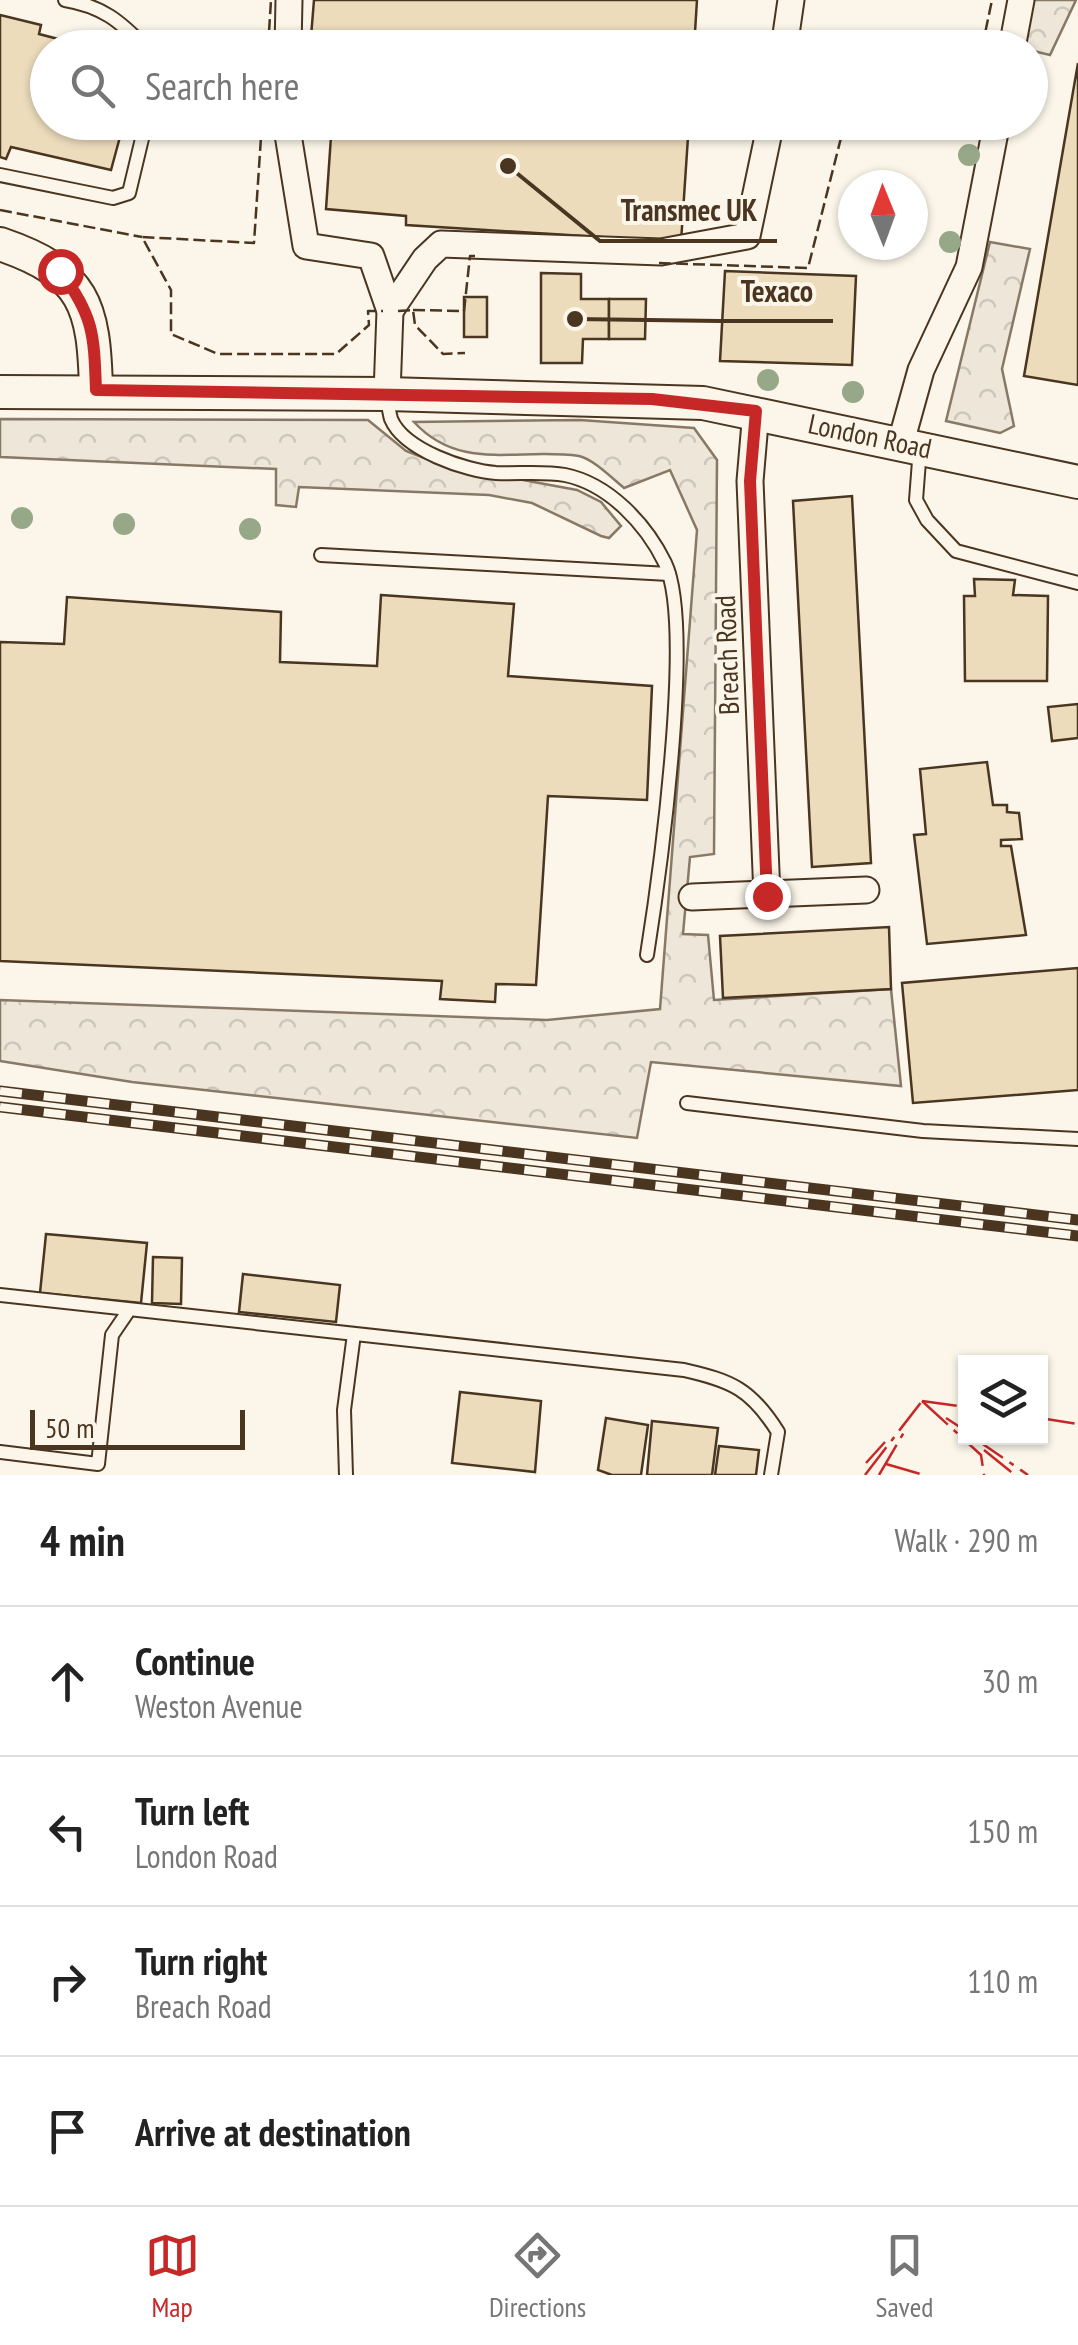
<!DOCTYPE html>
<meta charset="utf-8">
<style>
:root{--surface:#fff;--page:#f6f6f6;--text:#222;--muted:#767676;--line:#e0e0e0;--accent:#c62828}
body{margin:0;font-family:"PT Sans Narrow",sans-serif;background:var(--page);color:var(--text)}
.controls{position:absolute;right:30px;bottom:30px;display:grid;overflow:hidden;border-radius:0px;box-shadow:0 2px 8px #0004}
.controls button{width:90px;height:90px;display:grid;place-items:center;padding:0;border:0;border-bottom:2px solid var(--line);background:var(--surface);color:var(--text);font:50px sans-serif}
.compass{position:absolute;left:838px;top:170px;width:90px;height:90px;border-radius:50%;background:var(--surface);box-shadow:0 2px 8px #0004;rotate:359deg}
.scale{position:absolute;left:30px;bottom:25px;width:215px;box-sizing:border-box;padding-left:10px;border:5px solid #4a3520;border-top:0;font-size:28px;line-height:35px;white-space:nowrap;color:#4a3520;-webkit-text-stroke:8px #fbf6e9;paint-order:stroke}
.stop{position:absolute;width:30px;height:30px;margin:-22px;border:8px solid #c62828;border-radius:50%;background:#fff}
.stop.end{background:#c62828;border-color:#fff;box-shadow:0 2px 10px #0008}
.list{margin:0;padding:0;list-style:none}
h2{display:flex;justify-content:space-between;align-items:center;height:130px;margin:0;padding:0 40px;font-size:42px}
h2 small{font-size:32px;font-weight:400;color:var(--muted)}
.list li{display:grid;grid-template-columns:65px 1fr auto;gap:30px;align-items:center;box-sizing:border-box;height:150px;padding:0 40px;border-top:2px solid var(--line)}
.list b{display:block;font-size:38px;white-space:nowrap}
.list p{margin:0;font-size:32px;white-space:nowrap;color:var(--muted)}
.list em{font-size:32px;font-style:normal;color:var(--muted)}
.icon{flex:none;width:55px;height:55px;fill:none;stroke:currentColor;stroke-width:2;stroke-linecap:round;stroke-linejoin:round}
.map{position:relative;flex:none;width:1078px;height:1475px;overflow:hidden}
.search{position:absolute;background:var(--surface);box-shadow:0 2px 8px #0004;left:30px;right:30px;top:30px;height:110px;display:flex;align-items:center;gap:25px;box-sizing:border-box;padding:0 35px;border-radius:55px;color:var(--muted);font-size:38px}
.sheet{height:730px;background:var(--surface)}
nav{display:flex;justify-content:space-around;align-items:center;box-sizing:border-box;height:140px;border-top:2px solid var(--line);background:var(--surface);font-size:28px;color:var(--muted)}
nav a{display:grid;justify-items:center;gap:5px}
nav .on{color:var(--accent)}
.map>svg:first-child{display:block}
.forest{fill:url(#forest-crowns);stroke:#887966;stroke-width:2.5}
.building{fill:#ecdcbc;stroke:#4a3520;stroke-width:2.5}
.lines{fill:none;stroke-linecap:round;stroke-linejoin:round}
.service-casing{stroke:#4a3520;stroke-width:16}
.minor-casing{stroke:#4a3520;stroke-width:29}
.tertiary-casing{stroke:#4a3520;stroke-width:36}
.service{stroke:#fbf6e9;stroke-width:12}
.minor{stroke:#fbf6e9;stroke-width:25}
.tertiary{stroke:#fbf6e9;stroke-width:32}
.rail-casing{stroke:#4a3520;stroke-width:11}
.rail{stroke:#fbf6e9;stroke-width:8;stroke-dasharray:22;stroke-linecap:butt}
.fence{stroke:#4a3520;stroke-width:2.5;stroke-dasharray:12 5;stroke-linecap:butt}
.power{stroke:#c62828;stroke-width:2.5;stroke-dasharray:35 8 5 8;stroke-linecap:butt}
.tree{fill:#96a887}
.route{stroke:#c62828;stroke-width:12}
.labels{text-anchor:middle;stroke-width:8;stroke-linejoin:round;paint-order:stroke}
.street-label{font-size:28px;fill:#4a3520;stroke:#fbf6e9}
.leader{fill:none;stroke:#4a3520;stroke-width:4}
.callout-dot{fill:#4a3520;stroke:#fbf6e9;stroke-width:4}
.callout-label{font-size:30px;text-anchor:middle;font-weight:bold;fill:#4a3520;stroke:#fbf6e9;stroke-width:8;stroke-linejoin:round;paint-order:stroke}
</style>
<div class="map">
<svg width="1078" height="1475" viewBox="0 0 1078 1475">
<defs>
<pattern id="forest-crowns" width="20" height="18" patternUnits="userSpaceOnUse" patternTransform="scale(2.5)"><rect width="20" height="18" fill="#ede6d9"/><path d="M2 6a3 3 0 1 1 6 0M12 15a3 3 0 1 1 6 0" fill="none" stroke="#cdc6ba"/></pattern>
</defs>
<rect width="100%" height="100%" fill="#fbf6e9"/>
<g class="forest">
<polygon points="1032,0 1076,0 1050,55 1021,48"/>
<polygon points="990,242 1030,249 1002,369 1014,426 1000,433 946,421"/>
<polygon points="0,419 368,420 406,451 442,465 577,490 601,502 621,526 609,538 601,536 532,503 489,495 299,487 296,507 276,505 276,469 0,457"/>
<path d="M580,420l114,8 23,32 -3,394 -24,3 -7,77 25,1 6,65 177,-11 10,97 -250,-24 -14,76 -505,-56 -132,-21v-61l547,20 113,-11 37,-479 -27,-60 -46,18c-12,-10 -31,-29 -45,-32 -60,-9 -118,17 -165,-34z"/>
</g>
<g class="building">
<polygon points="314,0 697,0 694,48 352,48 352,42 311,37"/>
<polygon points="0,15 41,25 39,34 93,48 48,48 48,122 124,122 111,170 11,147 6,159 0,157"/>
<polygon points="1078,63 1078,385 1024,376"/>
<polygon points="332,122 689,122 681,242 406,225 406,216 326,209"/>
<polygon points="725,271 856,276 852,365 720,361"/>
<polygon points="541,273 581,274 581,299 609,299 609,339 583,339 582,363 541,363"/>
<rect x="464" y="297" width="23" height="40"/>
<polygon points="609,299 646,299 645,339 609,339"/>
<polygon points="852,496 871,863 812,867 793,501"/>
<polygon points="974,579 1015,580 1013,595 1048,596 1047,681 965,681 964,596 975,596"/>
<polygon points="381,595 514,604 508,676 652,686 647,800 548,796 536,985 496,984 495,1002 440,999 442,981 0,961 0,642 64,644 67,597 281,612 280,662 377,666"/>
<polygon points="1078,704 1078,738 1052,741 1048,707"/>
<polygon points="987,762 993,805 1007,805 1007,812 1019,813 1022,839 1001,840 1001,846 1011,846 1026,935 927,944 914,835 926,834 920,769"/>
<polygon points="889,927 891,989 723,998 720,936"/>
<polygon points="1078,968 1078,1090 913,1103 902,983"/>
<polygon points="46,1234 147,1243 141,1303 40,1293"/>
<polygon points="153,1257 182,1258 181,1304 152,1303"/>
<polygon points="243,1274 340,1285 336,1322 239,1312"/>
<polygon points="460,1392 541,1401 535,1472 452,1463"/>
<polygon points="606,1418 648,1425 641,1475 612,1475 598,1470"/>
<polygon points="652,1421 718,1428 712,1475 647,1475"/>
<polygon points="719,1446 759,1450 756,1475 715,1475"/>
</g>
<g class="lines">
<g class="service-casing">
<g id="service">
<path d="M65,0c37,6 55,21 81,48"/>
<polyline points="0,175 113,198 129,193 146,122"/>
<path d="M387,396c1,7 2,16 4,23 13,31 75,52 105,54 23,1 47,-2 69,2 44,9 81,49 100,88 30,62 -6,316 -18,392"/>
<polyline points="920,448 916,500 927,520 956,551 1078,583"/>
<polyline points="321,555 669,574"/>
<polyline points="687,1103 923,1131 1078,1139"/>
<path d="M0,1295l684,75c48,11 67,19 94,62l-7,43"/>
<polyline points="0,1452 98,1464 112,1335 127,1313"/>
<polyline points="346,1475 344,1410 354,1334"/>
</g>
</g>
<g class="minor-casing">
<g id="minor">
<polyline points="288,48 289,0"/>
<polyline points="784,48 791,0"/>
<polyline points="1012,48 1021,0"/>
<polyline points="286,122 306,246 371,256 390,311 387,394"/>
<polyline points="390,311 425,259 441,244 661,252 747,236 771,122"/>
<polyline points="756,411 750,481 767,896"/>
<polyline points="901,442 921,370 969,267 997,122"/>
<polyline points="692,897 866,890"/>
</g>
</g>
<g class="tertiary-casing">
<g id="tertiary">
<path d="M0,244c85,29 94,61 96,146"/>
<polyline points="0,392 387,394 703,403 1078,482"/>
</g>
</g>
<use href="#service" class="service"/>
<use href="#minor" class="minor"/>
<use href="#tertiary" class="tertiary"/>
<g class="rail-casing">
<g id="rail">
<polyline points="0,1091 1078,1220"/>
<polyline points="0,1107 1078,1236"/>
</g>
</g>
<use href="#rail" class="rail"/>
<g class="fence">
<polyline points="268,48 271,0"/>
<polyline points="982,48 992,0"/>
<polyline points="262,122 254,243 142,237 171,290 171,334 218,354 336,354 369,325 368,311 383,311"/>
<polyline points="0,210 142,237"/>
<polyline points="659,263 808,268 845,122"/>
<polyline points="413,310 464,311 470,256 475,256"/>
<polyline points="398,311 413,310 415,325 443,354 465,353"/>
</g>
<g class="power">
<polyline points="922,1401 981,1455 984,1475"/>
<polyline points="922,1401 966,1407"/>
<polyline points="946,1418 966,1431"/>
<polyline points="1040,1418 1078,1424"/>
<polyline points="974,1438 1028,1475"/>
<polyline points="984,1450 1015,1475"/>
<polyline points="866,1463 885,1442"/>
<polyline points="886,1464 924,1475"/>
<polyline points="865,1475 922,1401"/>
<polyline points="879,1475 907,1427"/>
</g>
</g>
<g class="tree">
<circle cx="969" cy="155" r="11"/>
<circle cx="950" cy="242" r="11"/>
<circle cx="768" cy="380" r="11"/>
<circle cx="853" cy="392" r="11"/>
<circle cx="22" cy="518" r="11"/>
<circle cx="124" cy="524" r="11"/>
<circle cx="250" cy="529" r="11"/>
</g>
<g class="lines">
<path class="route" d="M60,271c34,45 34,64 36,119l556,9 104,12 -6,70 17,415"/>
</g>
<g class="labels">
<g class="street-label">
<text transform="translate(870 436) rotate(12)" y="10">London Road</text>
<text transform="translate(727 655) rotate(-92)" y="10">Breach Road</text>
</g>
</g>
<path class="leader" d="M508 166L600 241H777M575 319L720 321H833"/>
<g class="callout-dot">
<circle cx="508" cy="166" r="10"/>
<circle cx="575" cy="319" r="10"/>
</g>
<g class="callout-label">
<text x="689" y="221">Transmec UK</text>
<text x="777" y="302">Texaco</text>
</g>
</svg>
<div class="controls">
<button><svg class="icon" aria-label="layers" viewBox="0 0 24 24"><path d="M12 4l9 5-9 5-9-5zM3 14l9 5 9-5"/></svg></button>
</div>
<svg class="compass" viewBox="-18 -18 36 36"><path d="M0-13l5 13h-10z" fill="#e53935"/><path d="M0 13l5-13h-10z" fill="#767676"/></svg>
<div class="scale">50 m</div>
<div class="stop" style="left:60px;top:271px"></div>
<div class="stop end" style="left:767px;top:896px"></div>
<div class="search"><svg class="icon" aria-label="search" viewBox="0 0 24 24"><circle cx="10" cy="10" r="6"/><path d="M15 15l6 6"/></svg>Search here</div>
</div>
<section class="sheet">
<h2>4 min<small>Walk · 290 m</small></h2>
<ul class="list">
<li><svg class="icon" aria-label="ahead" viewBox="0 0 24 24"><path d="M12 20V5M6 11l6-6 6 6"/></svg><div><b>Continue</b><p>Weston Avenue</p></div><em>30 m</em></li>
<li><svg class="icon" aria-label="left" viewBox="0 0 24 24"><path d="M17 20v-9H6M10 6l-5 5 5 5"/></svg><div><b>Turn left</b><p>London Road</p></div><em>150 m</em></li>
<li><svg class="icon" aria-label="right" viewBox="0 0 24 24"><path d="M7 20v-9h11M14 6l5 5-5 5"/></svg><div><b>Turn right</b><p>Breach Road</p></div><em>110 m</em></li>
<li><svg class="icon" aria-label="arrive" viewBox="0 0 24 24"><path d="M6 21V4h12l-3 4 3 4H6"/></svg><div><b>Arrive at destination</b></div></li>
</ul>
</section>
<nav>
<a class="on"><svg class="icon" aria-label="map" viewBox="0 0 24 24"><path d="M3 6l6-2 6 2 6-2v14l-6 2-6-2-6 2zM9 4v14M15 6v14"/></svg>Map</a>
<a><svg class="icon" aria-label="directions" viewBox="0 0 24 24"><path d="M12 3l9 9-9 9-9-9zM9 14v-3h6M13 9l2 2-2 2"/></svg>Directions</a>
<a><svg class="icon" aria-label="saved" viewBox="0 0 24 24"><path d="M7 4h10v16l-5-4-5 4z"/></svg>Saved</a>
</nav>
